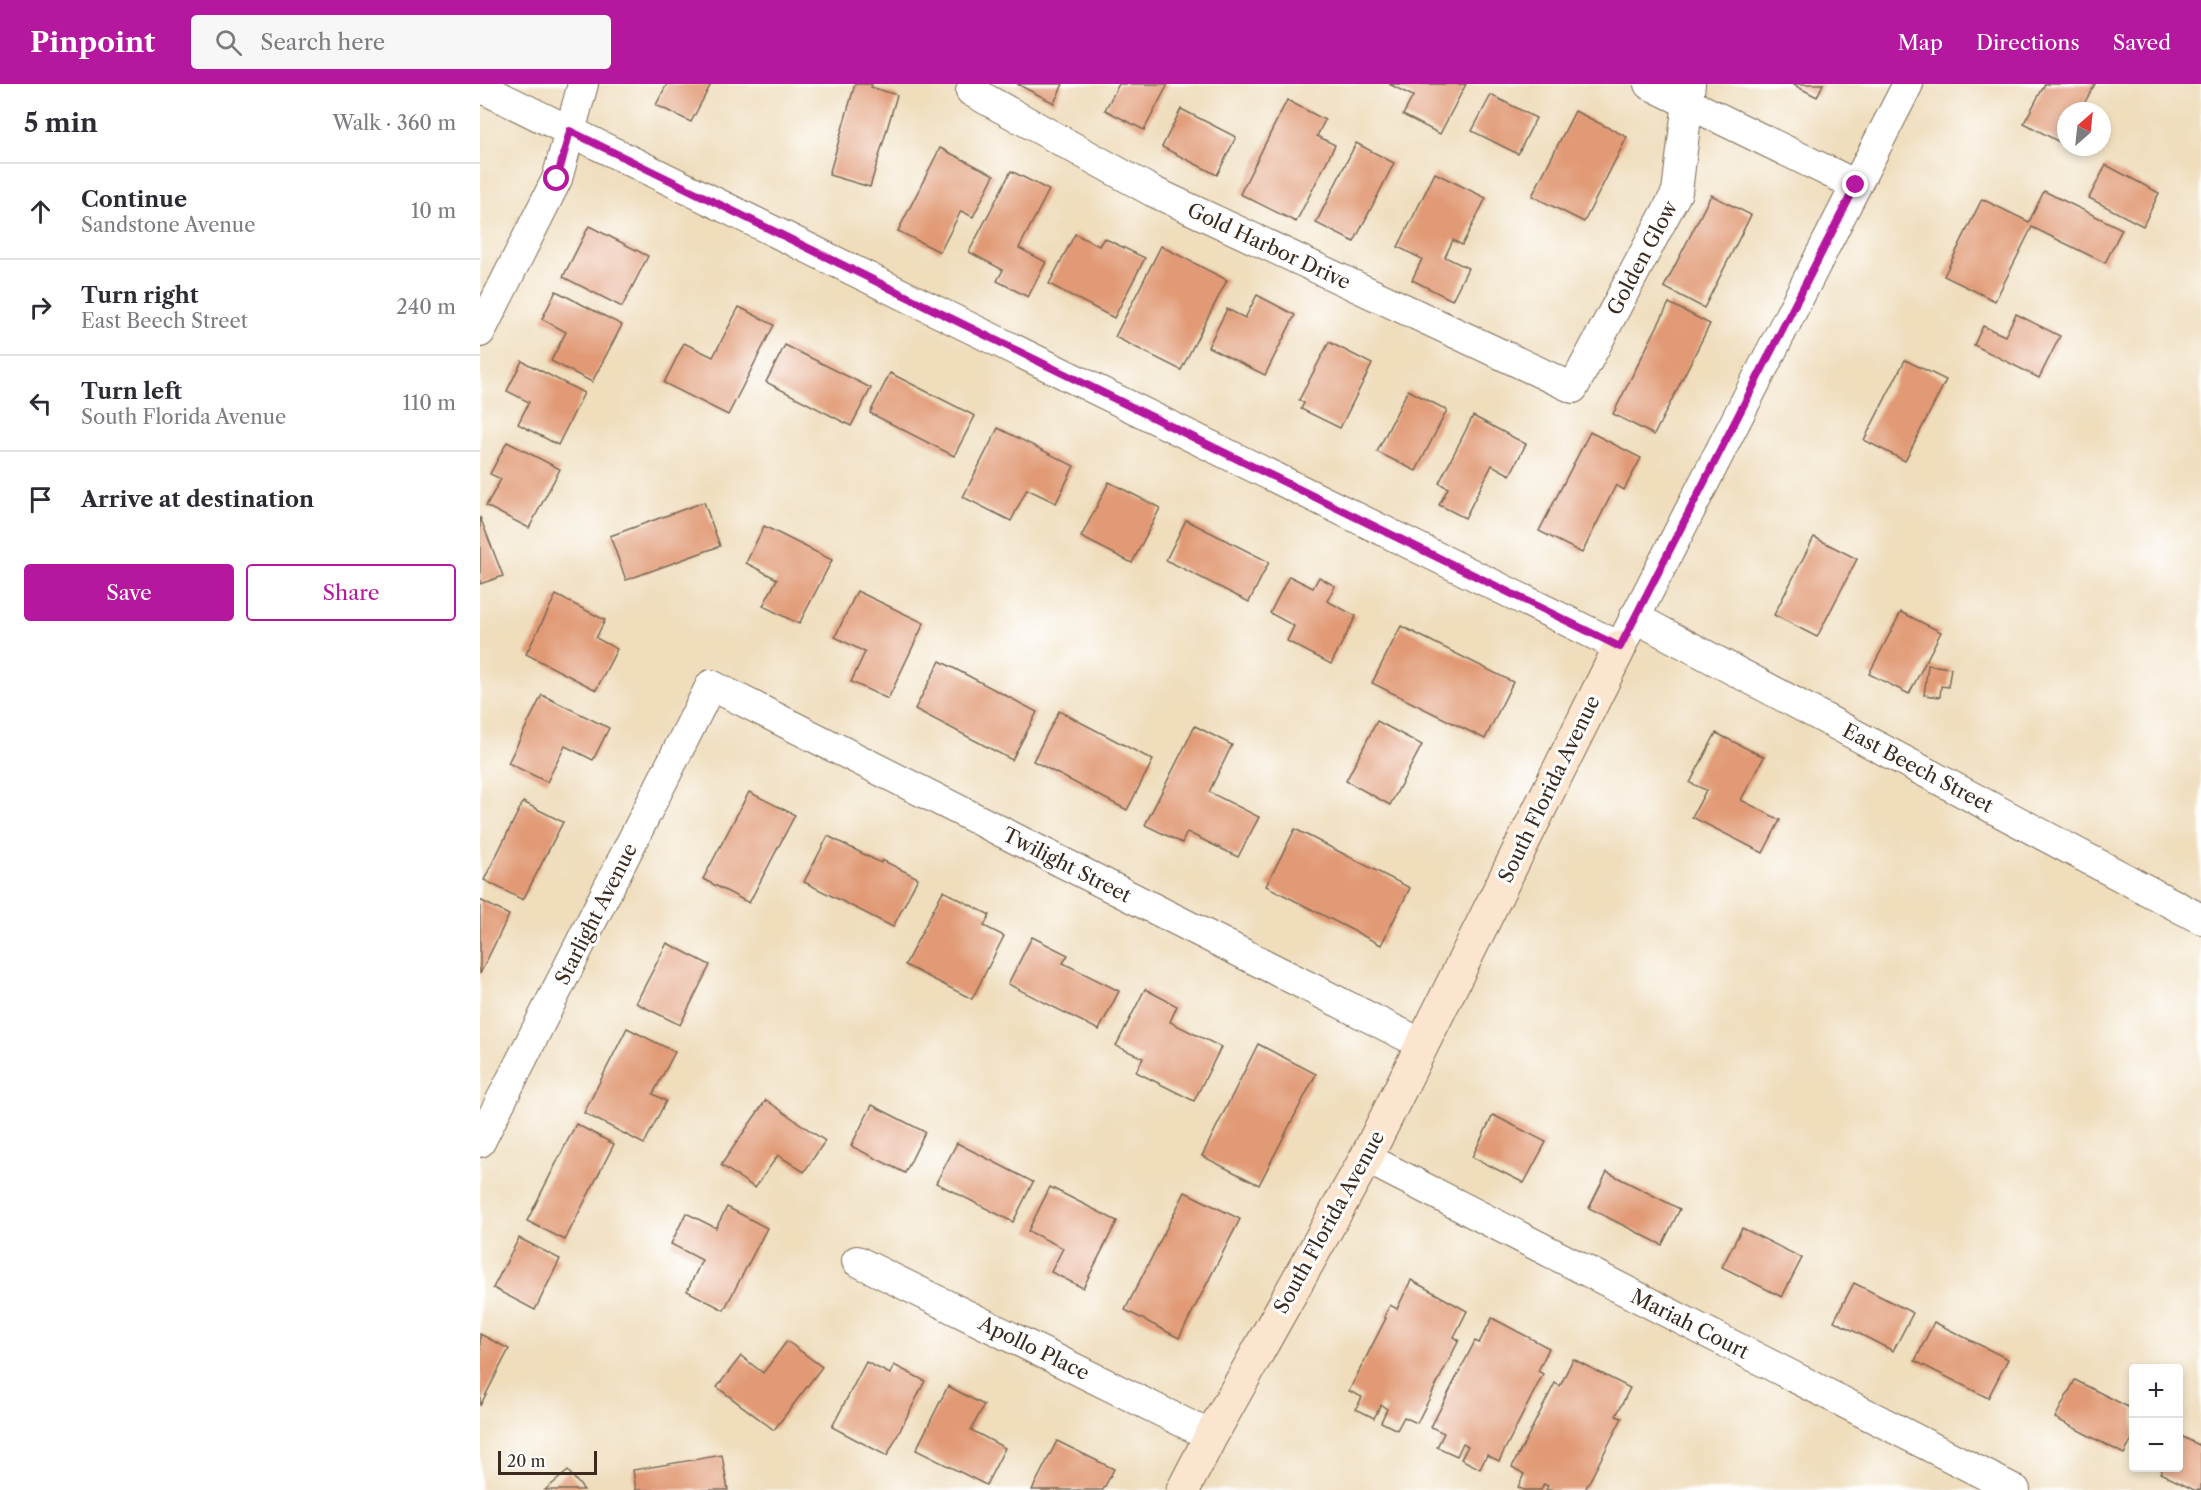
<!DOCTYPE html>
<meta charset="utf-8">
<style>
:root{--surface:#fff;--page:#f7f7f7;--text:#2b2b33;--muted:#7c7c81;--line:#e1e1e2;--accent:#b5179e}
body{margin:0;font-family:"Libre Caslon Text",serif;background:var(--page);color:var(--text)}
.controls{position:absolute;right:18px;bottom:18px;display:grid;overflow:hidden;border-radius:6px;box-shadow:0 3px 9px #0003}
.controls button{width:54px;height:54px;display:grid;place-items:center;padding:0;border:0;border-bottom:2px solid var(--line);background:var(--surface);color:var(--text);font:30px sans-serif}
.compass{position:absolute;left:1577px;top:18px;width:54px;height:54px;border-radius:50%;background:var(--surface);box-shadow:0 3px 9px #0003;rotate:27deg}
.scale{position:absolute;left:18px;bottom:15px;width:99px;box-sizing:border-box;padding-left:6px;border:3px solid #3b2a1e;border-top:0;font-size:16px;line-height:21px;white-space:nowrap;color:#3b2a1e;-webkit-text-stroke:4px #fff;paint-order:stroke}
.stop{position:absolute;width:18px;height:18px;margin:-14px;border:4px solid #b5179e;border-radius:50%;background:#fff}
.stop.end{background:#b5179e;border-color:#fff;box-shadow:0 2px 6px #0008}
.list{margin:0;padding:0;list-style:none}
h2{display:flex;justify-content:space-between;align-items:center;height:78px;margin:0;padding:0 24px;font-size:26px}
h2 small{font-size:20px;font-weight:400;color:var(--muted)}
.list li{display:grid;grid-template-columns:39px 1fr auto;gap:18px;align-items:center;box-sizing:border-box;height:96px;padding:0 24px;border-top:2px solid var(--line)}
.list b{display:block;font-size:22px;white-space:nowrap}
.list p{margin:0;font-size:20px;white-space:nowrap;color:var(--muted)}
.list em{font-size:20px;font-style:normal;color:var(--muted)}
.actions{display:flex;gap:12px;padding:18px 24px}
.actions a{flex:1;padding:14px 0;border:2px solid var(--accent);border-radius:6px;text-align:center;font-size:21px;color:var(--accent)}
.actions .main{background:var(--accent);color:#fff}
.icon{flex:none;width:33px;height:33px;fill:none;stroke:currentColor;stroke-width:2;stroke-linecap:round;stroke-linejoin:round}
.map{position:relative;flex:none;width:1721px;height:1406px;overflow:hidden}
header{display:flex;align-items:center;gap:36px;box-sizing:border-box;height:84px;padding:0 30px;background:var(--accent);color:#fff}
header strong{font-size:28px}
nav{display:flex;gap:33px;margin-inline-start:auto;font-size:21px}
.search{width:420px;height:54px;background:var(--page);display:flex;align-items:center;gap:15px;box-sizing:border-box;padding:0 21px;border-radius:6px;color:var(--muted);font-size:22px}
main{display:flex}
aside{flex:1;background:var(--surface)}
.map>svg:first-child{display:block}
.building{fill:#e19a74}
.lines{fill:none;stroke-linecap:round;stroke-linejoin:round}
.street-casing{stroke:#7a6955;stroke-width:32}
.secondary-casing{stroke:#7a6955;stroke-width:35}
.street{stroke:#fff;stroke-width:30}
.secondary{stroke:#fce5cf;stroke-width:33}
.route{stroke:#b5179e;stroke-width:8}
.labels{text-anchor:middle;stroke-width:6;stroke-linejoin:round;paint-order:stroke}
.street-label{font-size:20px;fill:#3b2a1e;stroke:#fff}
</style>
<header>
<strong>Pinpoint</strong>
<div class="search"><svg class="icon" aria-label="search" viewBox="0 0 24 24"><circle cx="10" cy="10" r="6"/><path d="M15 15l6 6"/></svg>Search here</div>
<nav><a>Map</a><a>Directions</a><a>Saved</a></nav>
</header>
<main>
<aside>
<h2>5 min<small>Walk · 360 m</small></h2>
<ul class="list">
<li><svg class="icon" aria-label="ahead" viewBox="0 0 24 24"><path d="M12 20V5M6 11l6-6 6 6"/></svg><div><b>Continue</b><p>Sandstone Avenue</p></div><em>10 m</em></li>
<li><svg class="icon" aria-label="right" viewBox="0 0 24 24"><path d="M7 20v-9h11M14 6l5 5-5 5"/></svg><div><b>Turn right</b><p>East Beech Street</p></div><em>240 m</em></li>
<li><svg class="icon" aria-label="left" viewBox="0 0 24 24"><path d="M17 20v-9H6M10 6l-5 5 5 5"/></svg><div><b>Turn left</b><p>South Florida Avenue</p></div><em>110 m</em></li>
<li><svg class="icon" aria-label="arrive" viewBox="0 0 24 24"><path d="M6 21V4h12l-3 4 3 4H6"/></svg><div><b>Arrive at destination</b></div></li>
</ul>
<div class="actions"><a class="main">Save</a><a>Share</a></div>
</aside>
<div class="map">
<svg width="1721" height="1406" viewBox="0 0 1721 1406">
<rect width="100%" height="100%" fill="#fff"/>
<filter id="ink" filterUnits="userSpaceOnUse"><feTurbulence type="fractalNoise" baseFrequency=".0167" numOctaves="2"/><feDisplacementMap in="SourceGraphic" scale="12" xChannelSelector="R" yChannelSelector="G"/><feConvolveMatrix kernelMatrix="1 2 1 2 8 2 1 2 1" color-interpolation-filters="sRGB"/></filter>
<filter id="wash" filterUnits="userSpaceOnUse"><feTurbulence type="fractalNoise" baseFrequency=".008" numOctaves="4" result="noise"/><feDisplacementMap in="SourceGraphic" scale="24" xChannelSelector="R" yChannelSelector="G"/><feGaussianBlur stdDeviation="1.35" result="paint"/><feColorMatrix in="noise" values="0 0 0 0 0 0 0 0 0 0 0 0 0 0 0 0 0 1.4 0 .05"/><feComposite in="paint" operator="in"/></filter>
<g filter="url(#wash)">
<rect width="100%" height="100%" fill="#efddbc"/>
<g id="blocks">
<g class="building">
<polygon points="187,0 231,0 211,38 176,21"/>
<polygon points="375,0 392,0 391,3 417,11 390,103 349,91"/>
<polygon points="537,0 583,0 574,19"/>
<polygon points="639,0 688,0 664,46 625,26"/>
<polygon points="909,0 986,0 960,50 923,31 933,12"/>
<polygon points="1312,0 1343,0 1337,13"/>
<polygon points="1565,0 1615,0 1600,27 1586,27 1586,54 1583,60 1544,39"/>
<polygon points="1011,11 1056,34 1038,70 992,47"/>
<polygon points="807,16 845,36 837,52 855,61 816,138 760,110"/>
<polygon points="701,25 756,53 737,91 682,63"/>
<polygon points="1095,27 1147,53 1104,138 1052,112"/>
<polygon points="876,59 914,79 874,158 836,139"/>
<polygon points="460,64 514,91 493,133 481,127 460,168 418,147"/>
<polygon points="1626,81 1679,109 1663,142 1609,114"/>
<polygon points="531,87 569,106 539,164 566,178 548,213 517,197 523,186 489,168"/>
<polygon points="955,89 1006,114 982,161 973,156 965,173 988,184 972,216 932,196 942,175 918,163"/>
<polygon points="1564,107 1642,145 1625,179 1552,143 1515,217 1464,192 1502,115 1549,138"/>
<polygon points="1231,111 1271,131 1224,224 1184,203"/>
<polygon points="109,142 168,172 142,223 83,193"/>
<polygon points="595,150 619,162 624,154 665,174 634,234 569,200"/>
<polygon points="681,162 747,196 701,286 635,253"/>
<polygon points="76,207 142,241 112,298 71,277 86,248 62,235"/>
<polygon points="777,211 815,231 785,291 728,263 747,225 765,234"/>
<polygon points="1189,219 1230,240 1174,351 1133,330"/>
<polygon points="259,223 294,241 248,331 184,299 204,259 233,273"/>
<polygon points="1536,230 1580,252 1559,294 1494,261 1503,242 1525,252"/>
<polygon points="849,258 892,280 860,344 821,325 824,319 819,316"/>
<polygon points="305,261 391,304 371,342 286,298"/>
<polygon points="1425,276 1466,296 1425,377 1384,356"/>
<polygon points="42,277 104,309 78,361 38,340 49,318 27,307"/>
<polygon points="410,289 495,332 474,372 390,329"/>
<polygon points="928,306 967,326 936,387 897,368"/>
<polygon points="993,332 1046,360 1030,391 1012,381 985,434 959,421 968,404 959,399"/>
<polygon points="518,344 594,382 576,419 547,405 531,437 483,413"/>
<polygon points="1110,348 1161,374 1144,406 1136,401 1102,469 1059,447"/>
<polygon points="27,358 80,385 49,444 6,422 21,395 10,390"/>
<polygon points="629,398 680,424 652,479 601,453"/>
<polygon points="224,418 240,462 146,496 130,452"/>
<polygon points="0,433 23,492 0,500"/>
<polygon points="706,436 789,478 769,518 686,476"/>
<polygon points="284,442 352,476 319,540 283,522 297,495 266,479"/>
<polygon points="1334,453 1377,475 1337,553 1294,531"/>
<polygon points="809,492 833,504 839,493 855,502 847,517 876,532 851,580 807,557 814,542 790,529"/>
<polygon points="377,507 444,539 408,615 371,598 385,568 355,553"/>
<polygon points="76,511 125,536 116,554 137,565 116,606 46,570"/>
<polygon points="1421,528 1461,548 1429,610 1389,590"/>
<polygon points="921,542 1033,598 1005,655 892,599"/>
<polygon points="460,577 557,628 532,676 435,625"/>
<polygon points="1448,581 1471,584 1468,603 1461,602 1460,613 1444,611"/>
<polygon points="62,611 129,644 113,676 85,662 67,698 28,679"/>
<polygon points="579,627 673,676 647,726 553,677"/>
<polygon points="897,637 942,661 910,721 866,697"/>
<polygon points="715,642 752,661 729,708 779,733 758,773 707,748 702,759 665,741"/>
<polygon points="1236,649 1284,673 1261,716 1300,736 1283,769 1212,733 1226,706 1210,699"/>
<polygon points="269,708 315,731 269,819 223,795"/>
<polygon points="43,718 83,738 43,816 4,796"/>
<polygon points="815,745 930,804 901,861 786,802"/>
<polygon points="348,752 401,779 402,776 438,794 413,843 324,798"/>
<polygon points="463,807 510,831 504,842 524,852 492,915 425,881"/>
<polygon points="0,816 29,831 0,890"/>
<polygon points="552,853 588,871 583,879 639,907 619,946 528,900"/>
<polygon points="187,859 230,881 200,941 156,919"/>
<polygon points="665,905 697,922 690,938 741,963 714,1017 656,988 663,974 636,962"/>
<polygon points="147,944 195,968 173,1010 186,1017 164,1060 104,1029"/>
<polygon points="778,960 836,990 779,1101 722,1072"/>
<polygon points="286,1016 345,1057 324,1088 298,1071 275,1104 241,1081"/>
<polygon points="392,1021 445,1048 425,1089 371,1062"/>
<polygon points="1013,1031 1066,1058 1044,1099 992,1073"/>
<polygon points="96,1040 134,1060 85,1156 47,1137"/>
<polygon points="477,1059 553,1098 533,1138 456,1099"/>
<polygon points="1127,1088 1200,1125 1182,1161 1109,1124"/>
<polygon points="570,1103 637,1137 603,1204 571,1188 583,1164 548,1147"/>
<polygon points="705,1108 760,1135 699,1254 645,1226"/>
<polygon points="247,1123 287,1144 244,1226 207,1207 222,1176 191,1160 206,1129 236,1144"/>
<polygon points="1262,1144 1322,1174 1302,1213 1242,1183"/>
<polygon points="39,1154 80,1175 55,1226 13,1204"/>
<polygon points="931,1196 987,1227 974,1253 979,1256 937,1339 924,1333 917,1346 901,1338 907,1325 901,1321 894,1334 876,1325 882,1313 869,1307 906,1234 904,1233 910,1221 917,1225"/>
<polygon points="1374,1199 1433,1229 1413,1267 1354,1237"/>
<polygon points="1012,1234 1069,1264 1058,1287 1063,1290 1019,1377 1007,1371 1000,1385 981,1375 988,1362 983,1359 977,1372 957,1363 964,1349 951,1343 995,1257 999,1259"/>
<polygon points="1454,1238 1528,1275 1508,1314 1435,1277"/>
<polygon points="0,1250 29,1265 0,1322"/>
<polygon points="307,1257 342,1283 294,1346 237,1303 261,1272 283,1289"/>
<polygon points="1093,1275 1150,1304 1136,1332 1142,1334 1105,1406 1066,1406 1068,1402 1064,1400 1061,1406 1043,1406 1038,1403 1044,1390 1032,1383 1075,1299 1080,1302"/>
<polygon points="386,1278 410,1290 414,1281 445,1297 407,1372 352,1343"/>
<polygon points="1595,1296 1654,1326 1654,1352 1644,1370 1575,1334"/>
<polygon points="468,1302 504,1321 491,1346 525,1364 506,1401 436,1366"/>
<polygon points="1699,1351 1721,1362 1721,1406 1714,1406 1680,1389 1683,1384 1698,1384"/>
<polygon points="577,1357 634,1385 623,1406 552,1406"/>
<polygon points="242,1371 248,1406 156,1406 153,1386"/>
<polygon points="88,1387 104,1406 65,1406"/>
</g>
</g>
</g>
<g filter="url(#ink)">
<use href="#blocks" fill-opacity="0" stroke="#7a6955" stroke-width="1.5"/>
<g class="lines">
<g class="street-casing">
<g id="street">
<polyline points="495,0 491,7 672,107 1093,304 1197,108 1210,0"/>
<polyline points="1169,0 1376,101"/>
<polyline points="0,3 1140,563 1428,0"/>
<polyline points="0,248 77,95 103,0"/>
<polyline points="1154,533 1721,835"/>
<polyline points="0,1058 231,601 942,960"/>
<polyline points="886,1074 1535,1406"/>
<polyline points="377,1177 731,1352"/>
</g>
</g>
<g class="secondary-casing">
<polyline id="secondary" points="703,1406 731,1352 886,1074 1140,563"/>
</g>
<use href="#street" class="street"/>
<use href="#secondary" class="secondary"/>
</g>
</g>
<g class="lines" filter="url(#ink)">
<polyline class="route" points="77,95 90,47 1140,563 1376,101"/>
</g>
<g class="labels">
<g class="street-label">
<text transform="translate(789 162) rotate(25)" y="7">Gold Harbor Drive</text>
<text transform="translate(1162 174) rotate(-62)" y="7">Golden Glow</text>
<text transform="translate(1438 684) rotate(28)" y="7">East Beech Street</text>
<text transform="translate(1069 705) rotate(-64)" y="7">South Florida Avenue</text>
<text transform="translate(587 781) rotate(27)" y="7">Twilight Street</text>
<text transform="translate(116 830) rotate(-63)" y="7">Starlight Avenue</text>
<text transform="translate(849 1138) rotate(-61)" y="7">South Florida Avenue</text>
<text transform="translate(1210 1240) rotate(27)" y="7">Mariah Court</text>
<text transform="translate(554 1264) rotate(26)" y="7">Apollo Place</text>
</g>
</g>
</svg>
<div class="controls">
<button>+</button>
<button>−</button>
</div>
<svg class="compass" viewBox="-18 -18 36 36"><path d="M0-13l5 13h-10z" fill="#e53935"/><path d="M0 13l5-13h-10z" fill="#7c7c81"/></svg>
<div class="scale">20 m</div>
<div class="stop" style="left:77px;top:95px"></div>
<div class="stop end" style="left:1376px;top:101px"></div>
</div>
</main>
